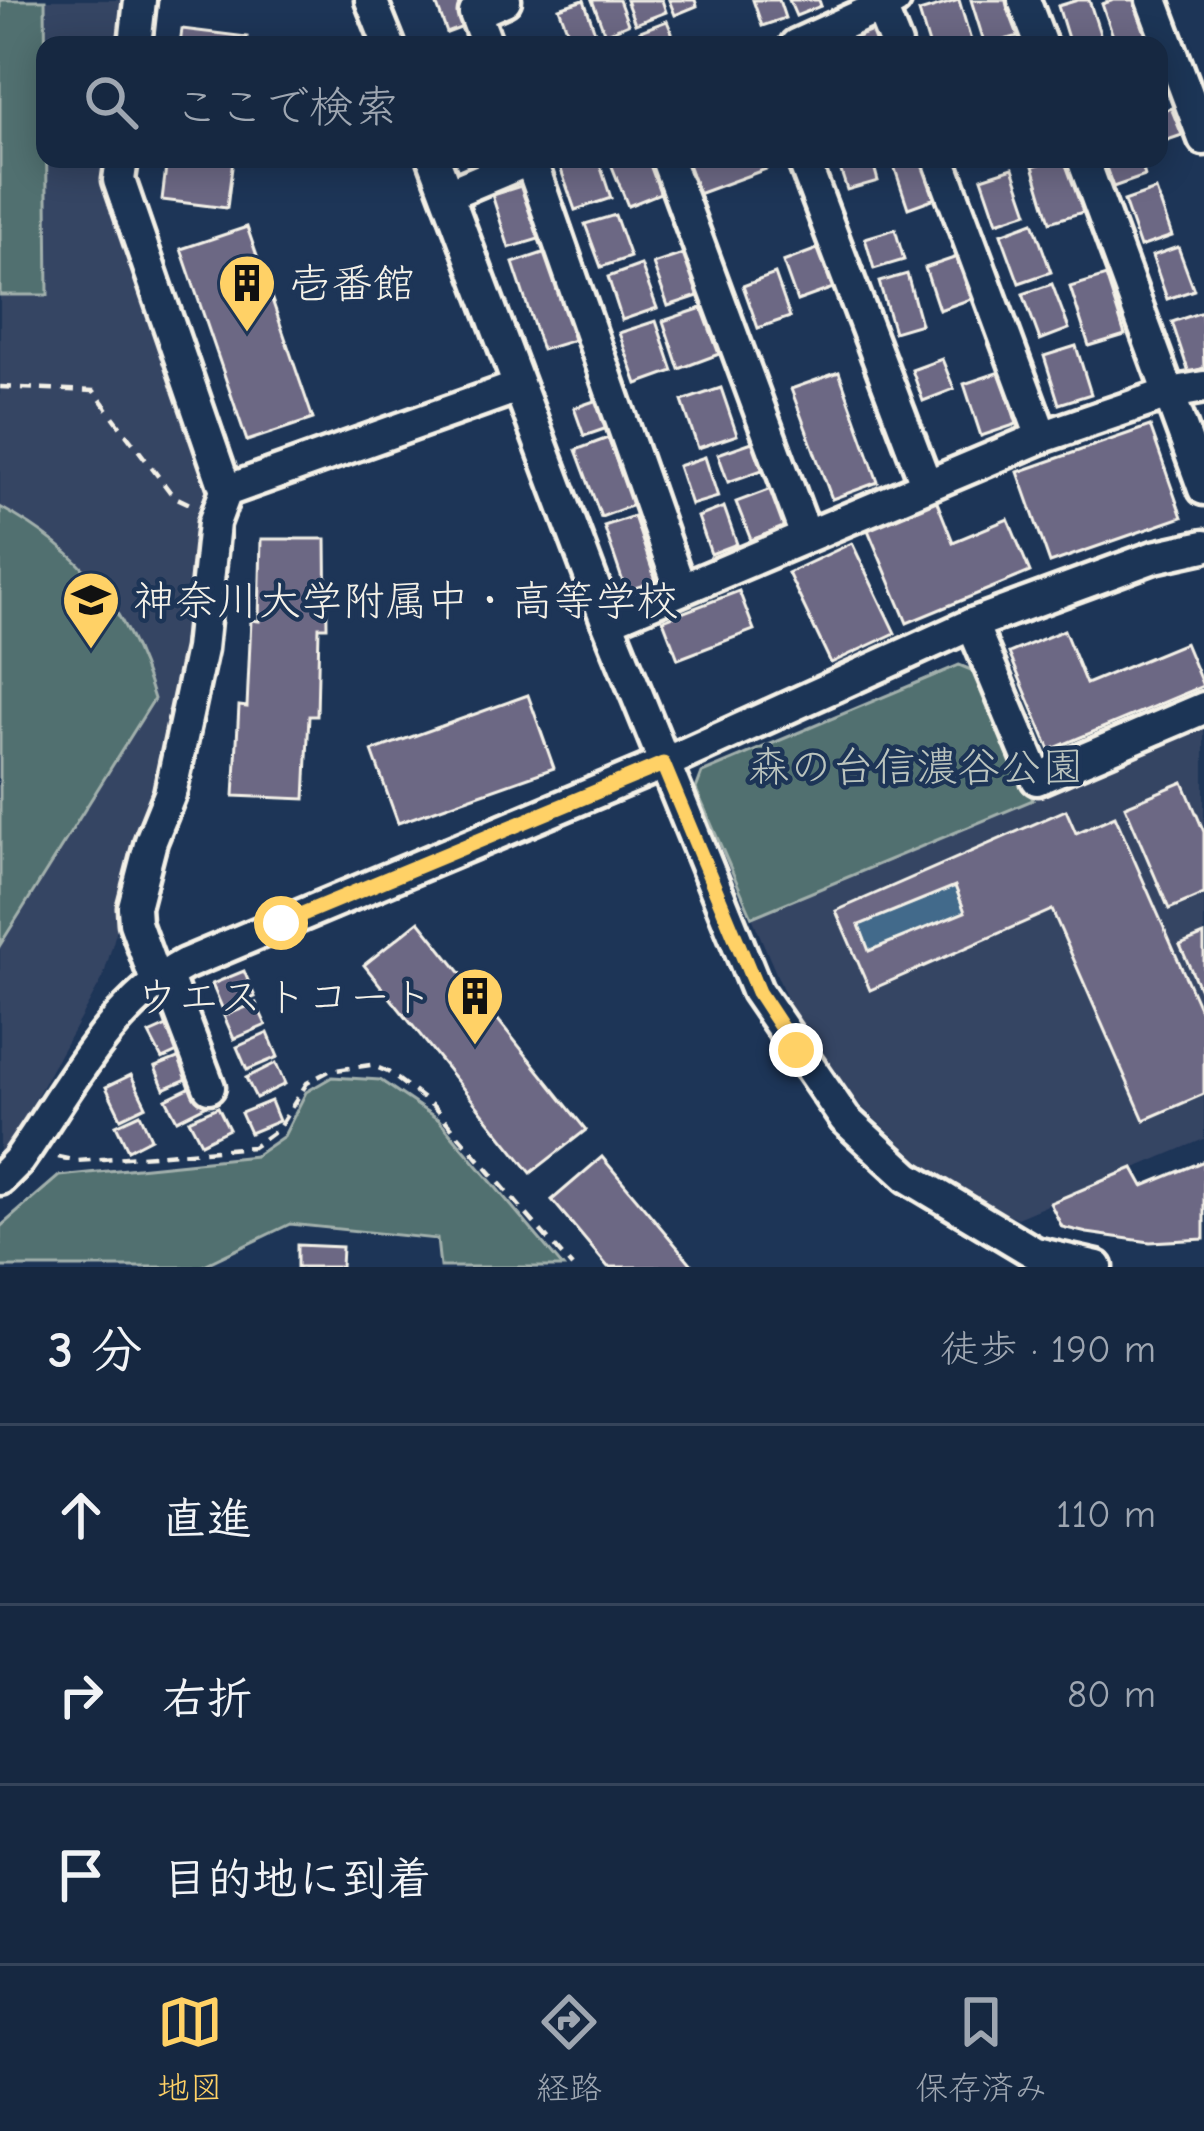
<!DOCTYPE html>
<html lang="ja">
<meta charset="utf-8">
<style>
:root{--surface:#162841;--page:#1f3048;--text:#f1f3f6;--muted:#9ea6b1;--line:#35445a;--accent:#ffd166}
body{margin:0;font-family:"Comic Neue","Klee One",sans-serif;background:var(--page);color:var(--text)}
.stop{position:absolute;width:36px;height:36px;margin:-27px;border:9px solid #ffd166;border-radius:50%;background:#fff}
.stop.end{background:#ffd166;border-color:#fff;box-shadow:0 3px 12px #0008}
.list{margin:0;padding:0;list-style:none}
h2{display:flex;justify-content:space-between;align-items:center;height:156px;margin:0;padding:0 48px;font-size:51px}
h2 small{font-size:39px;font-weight:400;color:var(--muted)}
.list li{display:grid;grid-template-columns:78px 1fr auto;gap:36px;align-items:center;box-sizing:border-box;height:180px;padding:0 48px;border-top:3px solid var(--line)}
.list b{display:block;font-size:45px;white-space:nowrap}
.list em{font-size:39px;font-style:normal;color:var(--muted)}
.icon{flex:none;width:66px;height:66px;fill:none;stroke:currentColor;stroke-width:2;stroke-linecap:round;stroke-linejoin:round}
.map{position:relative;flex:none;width:1204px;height:1267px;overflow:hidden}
.search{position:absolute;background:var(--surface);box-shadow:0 6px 30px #0003;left:36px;right:36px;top:36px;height:132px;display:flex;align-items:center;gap:30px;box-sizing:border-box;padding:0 42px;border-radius:24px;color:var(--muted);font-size:45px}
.sheet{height:696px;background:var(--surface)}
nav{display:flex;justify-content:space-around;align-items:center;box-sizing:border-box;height:168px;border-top:3px solid var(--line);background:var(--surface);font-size:33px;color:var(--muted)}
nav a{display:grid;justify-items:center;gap:6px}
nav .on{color:var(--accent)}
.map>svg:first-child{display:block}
.built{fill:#354464}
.green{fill:#517070;stroke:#a2b0ac;stroke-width:3}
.water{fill:#436b8b;stroke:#8aa1b0;stroke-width:3}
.building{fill:#6c6784;stroke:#f4f1e8;stroke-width:3;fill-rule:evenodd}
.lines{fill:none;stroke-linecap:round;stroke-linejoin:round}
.minor-casing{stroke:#f4f1e8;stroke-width:39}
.path{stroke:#f4f1e8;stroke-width:4.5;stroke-dasharray:12 9;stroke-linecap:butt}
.minor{stroke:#1d3557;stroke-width:30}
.route{stroke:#ffd166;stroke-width:15}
.labels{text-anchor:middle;stroke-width:9;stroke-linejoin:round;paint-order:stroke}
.poi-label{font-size:42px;fill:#f4f1e8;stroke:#1d3557;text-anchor:start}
.park-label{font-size:42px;fill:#bbc4be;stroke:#1d3557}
</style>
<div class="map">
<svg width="1204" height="1267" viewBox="0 0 1204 1267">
<rect width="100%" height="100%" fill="#1d3557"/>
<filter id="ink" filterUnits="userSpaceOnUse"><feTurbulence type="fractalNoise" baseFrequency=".00833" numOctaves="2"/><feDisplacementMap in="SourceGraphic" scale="24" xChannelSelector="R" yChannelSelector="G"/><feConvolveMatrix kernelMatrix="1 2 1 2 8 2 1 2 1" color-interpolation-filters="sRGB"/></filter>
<g filter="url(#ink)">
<g class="built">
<polygon points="0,0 127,0 123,45 45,45 45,159 111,159 211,489 198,538 164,763 103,978 0,1161"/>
<polygon points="1204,729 1204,1139 1017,1218 973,1199 924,1165 847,1093 799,1027 752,917"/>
</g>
<g class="green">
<polygon points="0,0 45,0 48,295 0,295"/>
<path d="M0,507c85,46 126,100 154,192l-154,246z"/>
<polygon points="959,665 976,672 1033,800 752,917 696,789 702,773"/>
<polygon points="332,1077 380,1080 439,1120 563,1267 440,1267 437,1239 290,1224 200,1267 0,1267 0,1227 59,1176 255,1156 284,1136 306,1092"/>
</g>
<polygon class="water" points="955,886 965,912 869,951 859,925"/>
<g class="building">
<polygon points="435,0 462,0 471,24 447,33"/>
<polygon points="584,0 598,41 573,45 559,8"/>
<polygon points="592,0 619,0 628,24 605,34"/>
<polygon points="626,0 662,0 666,12 635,24"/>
<polygon points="669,0 695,0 697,6 675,15"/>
<polygon points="753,0 779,0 785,18 762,26"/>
<polygon points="789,0 819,0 821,6 796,16"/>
<polygon points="959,0 972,44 929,45 919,12"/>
<polygon points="971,0 1009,0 1019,36 985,45"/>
<polygon points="1078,0 1089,0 1103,43 1070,45 1058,6"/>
<polygon points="1114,0 1134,0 1150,45 1116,45 1102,4"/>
<polygon points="667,21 677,45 646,45 640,31"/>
<polygon points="182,29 247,37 246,45 180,45"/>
<polygon points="877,29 883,45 855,45 852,39"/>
<polygon points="1171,108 1182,135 1159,143 1159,112"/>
<polygon points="167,159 233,159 227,208 162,200"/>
<polygon points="574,159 598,159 611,198 575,210 559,164"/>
<polygon points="609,159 649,159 663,192 628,206"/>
<polygon points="685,159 762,159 766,169 698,194"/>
<polygon points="837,159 872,159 878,181 847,190"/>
<polygon points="915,159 925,159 938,197 908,208 894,166"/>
<polygon points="1057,159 1067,159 1083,212 1050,222 1033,166"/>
<polygon points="1103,159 1140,159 1145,176 1113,187"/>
<polygon points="1013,168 1028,212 997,222 982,178"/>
<polygon points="524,185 542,238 509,248 492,195"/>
<polygon points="1156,190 1172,236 1140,247 1124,201"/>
<polygon points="615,215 630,257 601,267 585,224"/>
<polygon points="1033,222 1051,272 1019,283 1001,234"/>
<polygon points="247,227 313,419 247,441 181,249"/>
<polygon points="895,229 904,260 874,269 865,238"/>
<polygon points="1178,247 1194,290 1167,299 1152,256"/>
<polygon points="820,248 833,288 797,301 783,262"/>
<polygon points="549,251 578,339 542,350 513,263"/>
<polygon points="686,253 701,295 668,306 653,264"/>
<polygon points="960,256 974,298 939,310 925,268"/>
<polygon points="641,265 657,308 622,320 608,277"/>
<polygon points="775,274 790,317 758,328 743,286"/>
<polygon points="907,274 921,324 894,332 879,282"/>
<polygon points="1106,276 1125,335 1089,346 1070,287"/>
<polygon points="1052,284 1069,329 1040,340 1023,294"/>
<polygon points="702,308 719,354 679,369 663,321"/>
<polygon points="1202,312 1204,368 1189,373 1172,322"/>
<polygon points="656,321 673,371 637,384 619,333"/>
<polygon points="1076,346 1091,394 1059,404 1044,356"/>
<polygon points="942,359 954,389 923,401 912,370"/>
<polygon points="839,372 878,482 832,499 791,389"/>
<polygon points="1000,372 1017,424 981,436 964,384"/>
<polygon points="721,388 737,435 698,448 682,401"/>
<polygon points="603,398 613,426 584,436 574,408"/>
<polygon points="1150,426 1182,517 1050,563 1018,472"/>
<polygon points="608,438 633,505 601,517 576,450"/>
<polygon points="755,441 765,469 728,482 718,454"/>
<polygon points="705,457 718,497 691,505 678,466"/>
<polygon points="771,489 786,527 751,540 736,502"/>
<polygon points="935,497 953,542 1008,519 1030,572 907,623 866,525"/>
<polygon points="724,507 737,544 711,554 698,517"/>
<polygon points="634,516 656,581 626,591 604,526"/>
<polygon points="261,539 326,539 327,627 319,627 317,716 309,716 305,799 234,796 239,706 247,707 251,620 259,621"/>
<polygon points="852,543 895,633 831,663 788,573"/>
<polygon points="739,591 754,630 678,659 663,620"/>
<polygon points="1064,630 1086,684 1185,643 1203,686 1050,750 1009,653"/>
<polygon points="528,695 554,768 398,823 372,751"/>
<polygon points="1183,782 1204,832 1204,894 1169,909 1125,806"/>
<path d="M1066,810l10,23 39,-17 89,203v75l-60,26 -92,-210 -182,80 -34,-79zM955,886l10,26 -96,39 -10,-26z"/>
<polygon points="419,921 586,1130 531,1173 364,965"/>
<polygon points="1204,935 1204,999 1180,945"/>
<polygon points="244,971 255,997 223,1010 212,984"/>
<polygon points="256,1003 266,1025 234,1039 224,1016"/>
<polygon points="176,1022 188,1047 162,1059 149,1034"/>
<polygon points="268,1033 278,1057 247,1070 237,1047"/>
<polygon points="185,1055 194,1076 164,1089 155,1067"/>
<polygon points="276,1063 285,1084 256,1098 246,1078"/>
<polygon points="131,1075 146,1106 121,1118 106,1087"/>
<polygon points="195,1085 205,1106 177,1120 166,1099"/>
<polygon points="271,1101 279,1121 250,1133 241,1113"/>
<polygon points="218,1107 229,1129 201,1143 189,1120"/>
<polygon points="140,1114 151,1138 128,1150 116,1125"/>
<polygon points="602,1157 694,1267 608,1267 552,1200"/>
<polygon points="1204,1161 1204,1239 1150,1242 1087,1233 1062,1227 1050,1203 1133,1168 1143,1186"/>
<polygon points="297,1245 342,1247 341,1267 297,1267"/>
</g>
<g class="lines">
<g class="minor-casing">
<g id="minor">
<polyline points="371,0 389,45"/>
<polyline points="878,0 896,45"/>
<polyline points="1024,0 1041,45"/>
<polyline points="1152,0 1204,139"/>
<polyline points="135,45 140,0"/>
<polyline points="487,45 475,13 505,0"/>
<polyline points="796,45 895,0"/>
<polyline points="122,159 119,180 226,491"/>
<polyline points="434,159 607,621 757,991 845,1119 908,1177 1035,1253 1097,1267"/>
<polyline points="530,159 680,588"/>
<polyline points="667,159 806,536"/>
<polyline points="803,159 926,484"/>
<polyline points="939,159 1042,437"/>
<polyline points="1083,159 1204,489"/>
<polyline points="448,194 531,159"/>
<polyline points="607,621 1042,437 1171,393 1204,387"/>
<polyline points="972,624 1037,779 1204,708"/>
<polyline points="166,974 209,1087"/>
<polyline points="156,981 135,923 134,907 151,841 170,794 201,649 214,523 226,491 518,387"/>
<path d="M0,1179l18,-18c48,-68 91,-156 167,-197l478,-200 309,-140 182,-67 50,-11"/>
</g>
</g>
<g class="path">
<polyline points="0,387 94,391 173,496 190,504"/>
<polyline points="58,1157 77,1161 253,1147 278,1129 307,1083 329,1071 371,1065 388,1072 433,1106 572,1267"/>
</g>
<use href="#minor" class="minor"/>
</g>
</g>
<g class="lines" filter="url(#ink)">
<polyline class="route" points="281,923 663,764 758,992 796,1050"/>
</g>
<defs>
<g id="building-pin" transform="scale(3)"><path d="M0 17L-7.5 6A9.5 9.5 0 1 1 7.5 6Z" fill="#ffd166" stroke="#1d3557"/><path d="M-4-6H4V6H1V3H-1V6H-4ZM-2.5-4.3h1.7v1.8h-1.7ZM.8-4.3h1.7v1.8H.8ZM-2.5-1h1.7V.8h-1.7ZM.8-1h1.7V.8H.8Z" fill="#111"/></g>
<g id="school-pin" transform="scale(3)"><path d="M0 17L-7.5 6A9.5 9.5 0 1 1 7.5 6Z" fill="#ffd166" stroke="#1d3557"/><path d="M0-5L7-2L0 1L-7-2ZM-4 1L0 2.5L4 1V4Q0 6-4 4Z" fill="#111"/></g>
</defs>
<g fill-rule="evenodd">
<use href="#building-pin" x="247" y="283"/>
<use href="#school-pin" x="91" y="600"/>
<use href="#building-pin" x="475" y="996"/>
</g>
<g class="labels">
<g class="poi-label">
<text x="289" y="298">壱番館</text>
<text x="133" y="615">神奈川大学附属中・高等学校</text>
<text x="433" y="1011" text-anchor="end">ウエストコート</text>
</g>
<g class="park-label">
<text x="916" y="781">森の台信濃谷公園</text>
</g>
</g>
</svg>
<div class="stop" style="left:281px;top:923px"></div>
<div class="stop end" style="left:796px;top:1050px"></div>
<div class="search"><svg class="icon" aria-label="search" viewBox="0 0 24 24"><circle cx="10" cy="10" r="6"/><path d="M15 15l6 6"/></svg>ここで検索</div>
</div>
<section class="sheet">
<h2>3 分<small>徒歩 · 190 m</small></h2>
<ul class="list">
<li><svg class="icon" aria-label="ahead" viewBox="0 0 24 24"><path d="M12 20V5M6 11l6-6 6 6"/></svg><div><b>直進</b></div><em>110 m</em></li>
<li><svg class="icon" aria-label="right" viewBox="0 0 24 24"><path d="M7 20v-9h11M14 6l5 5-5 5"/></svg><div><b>右折</b></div><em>80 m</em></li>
<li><svg class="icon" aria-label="arrive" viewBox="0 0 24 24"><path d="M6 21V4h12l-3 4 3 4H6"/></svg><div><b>目的地に到着</b></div></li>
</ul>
</section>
<nav>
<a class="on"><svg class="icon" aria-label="map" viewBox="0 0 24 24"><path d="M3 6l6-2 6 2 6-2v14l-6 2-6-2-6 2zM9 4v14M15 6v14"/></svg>地図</a>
<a><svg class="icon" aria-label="directions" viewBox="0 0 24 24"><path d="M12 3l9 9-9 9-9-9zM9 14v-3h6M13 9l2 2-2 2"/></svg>経路</a>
<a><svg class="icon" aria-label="saved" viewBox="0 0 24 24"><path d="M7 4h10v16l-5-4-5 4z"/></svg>保存済み</a>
</nav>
